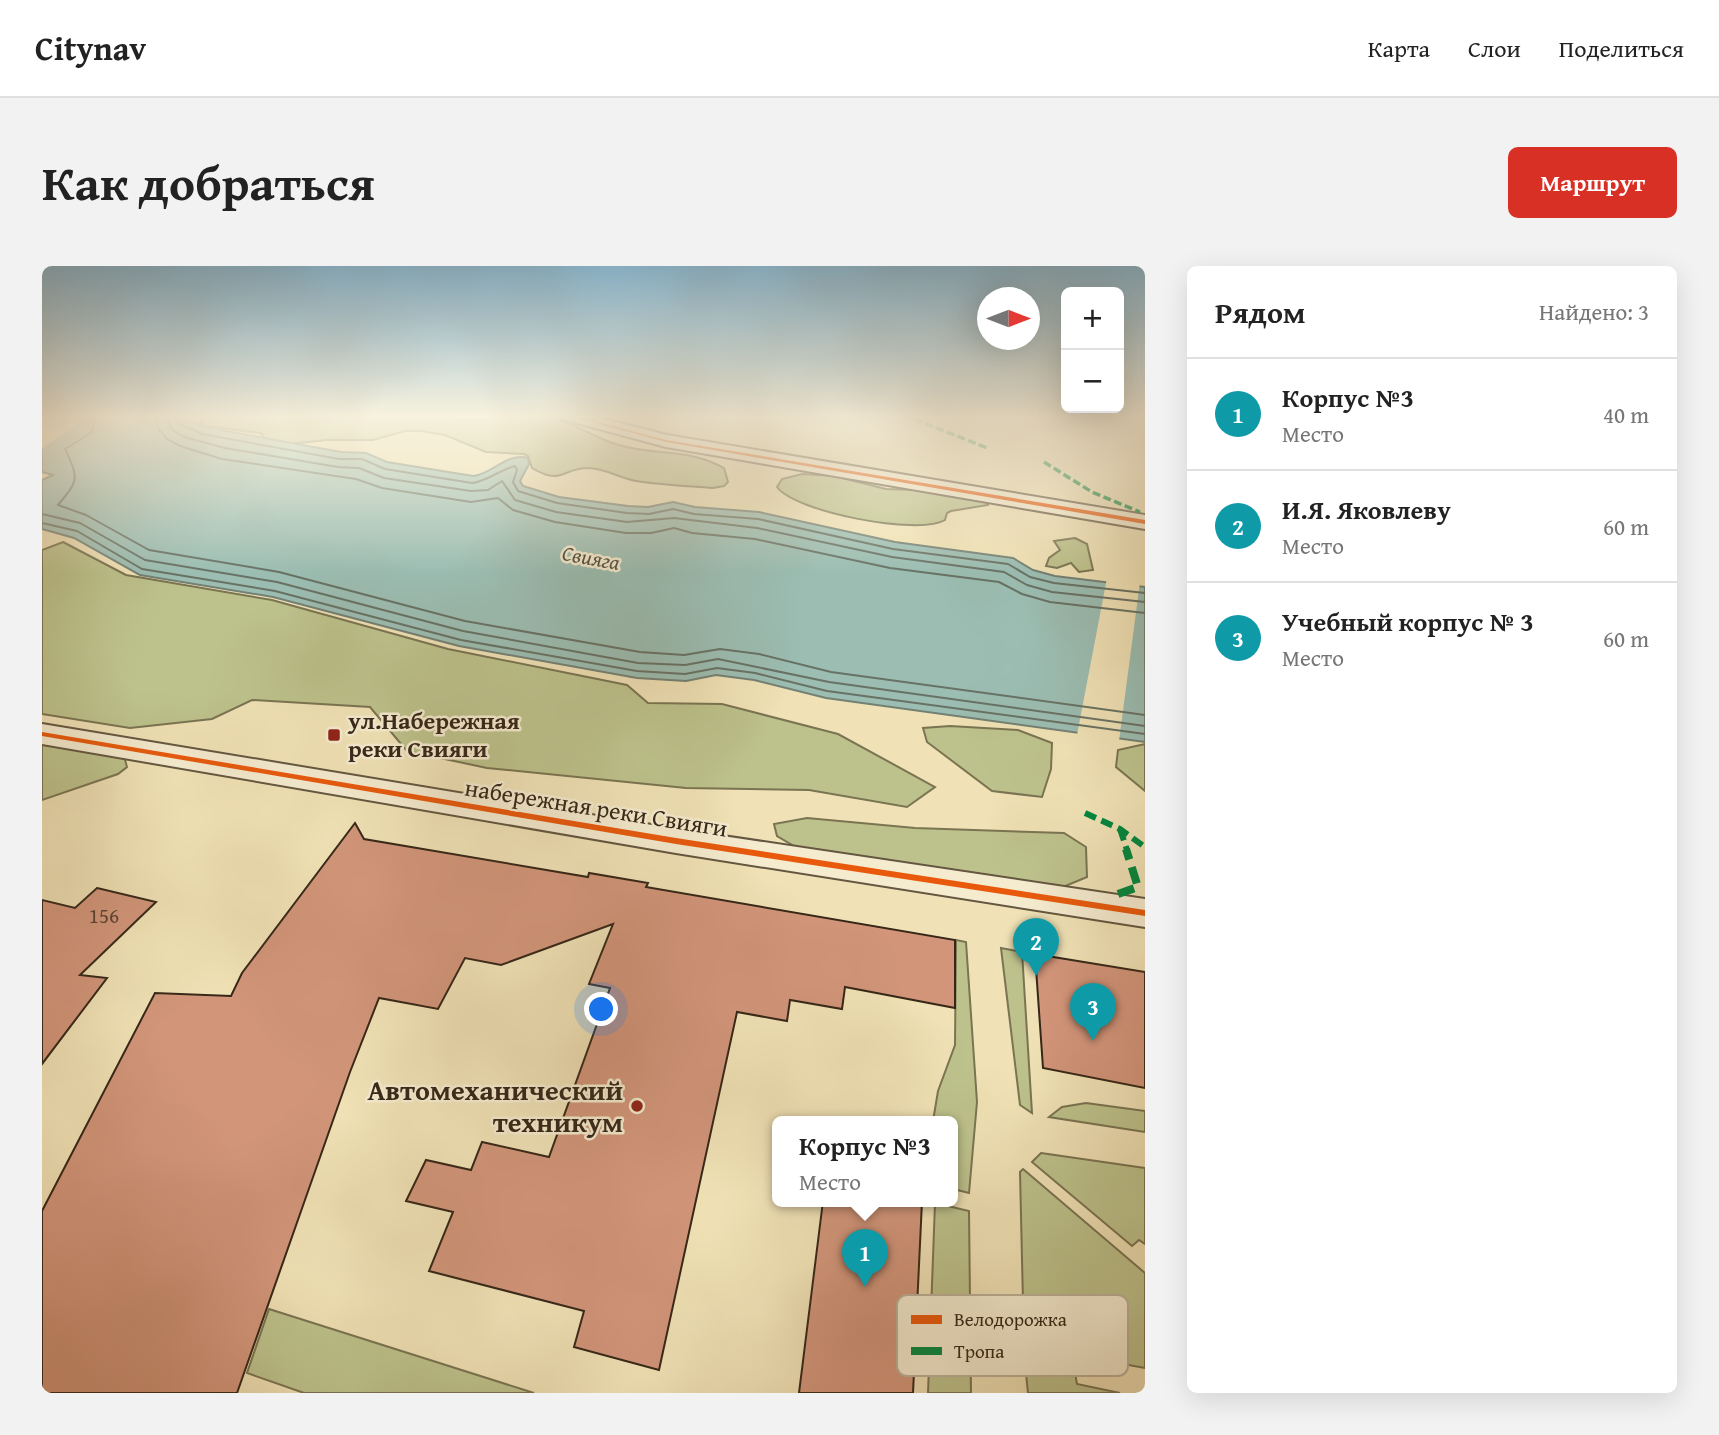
<!DOCTYPE html>
<html lang="ru">
<meta charset="utf-8">
<style>
:root{--surface:#fff;--page:#f2f2f2;--text:#222;--muted:#767676;--line:#e0e0e0;--accent:#d93025}
body{margin:0;font-family:"Gentium Book Plus",serif;background:var(--page);color:var(--text)}
.controls{position:absolute;right:21px;top:21px;display:grid;overflow:hidden;border-radius:10px;box-shadow:0 7px 28px #0002}
.controls button{width:63px;height:63px;display:grid;place-items:center;padding:0;border:0;border-bottom:2px solid var(--line);background:var(--surface);color:var(--text);font:35px sans-serif}
.compass{position:absolute;left:935px;top:21px;width:63px;height:63px;border-radius:50%;background:var(--surface);box-shadow:0 7px 28px #0002;rotate:90deg}
.you{position:absolute;left:560px;top:744px;width:24px;height:24px;margin:-18px;border:5px solid #fff;border-radius:50%;background:#1a73e8;box-shadow:0 0 0 10px #1a73e833}
.badge{display:grid;place-items:center;width:46px;height:46px;border-radius:50%;background:var(--accent);color:#fff;font-size:23px;font-weight:700}
.pin{position:absolute;translate:-50% -58px;filter:drop-shadow(0 2px 4px #0008)}
.pin::after{content:'';position:absolute;top:37px;width:24px;height:21px;background:inherit;clip-path:polygon(0 0,100% 0,50% 100%)}
.popup{position:absolute;left:730px;top:850px;width:186px;height:91px;box-sizing:border-box;display:grid;place-content:center;border-radius:10px;background:var(--surface);filter:drop-shadow(0 2px 5px #0005);font-size:23px;white-space:nowrap;color:var(--muted)}
.popup b{font-size:26px;color:var(--text)}
.popup::after{content:'';position:absolute;left:50%;top:100%;margin-left:-14px;border:14px solid transparent;border-top-color:var(--surface)}
.list{margin:0;padding:0;list-style:none}
h2{display:flex;justify-content:space-between;align-items:center;height:91px;margin:0;padding:0 28px;font-size:30px}
h2 small{font-size:23px;font-weight:400;color:var(--muted)}
.list li{display:grid;grid-template-columns:46px 1fr auto;gap:21px;align-items:center;box-sizing:border-box;height:112px;padding:0 28px;border-top:2px solid var(--line)}
.list b{display:block;font-size:26px;white-space:nowrap}
.list p{margin:0;font-size:23px;white-space:nowrap;color:var(--muted)}
.list em{font-size:23px;font-style:normal;color:var(--muted)}
.map{position:relative;flex:none;width:1103px;height:1127px;overflow:hidden;border-radius:10px}
header{display:flex;align-items:center;gap:42px;box-sizing:border-box;height:98px;padding:0 35px;background:var(--surface);border-bottom:2px solid var(--line)}
header strong{font-size:33px}
nav{display:flex;gap:38px;margin-inline-start:auto;font-size:24px}
.intro{display:flex;align-items:center;justify-content:space-between;box-sizing:border-box;height:168px;padding:0 42px}
h1{margin:0;font-size:49px}
.button{padding:18px 32px;border-radius:10px;background:var(--accent);color:#fff;font-size:24px;font-weight:700}
main{display:flex;gap:42px;padding:0 42px}
aside{flex:1;background:var(--surface);border-radius:10px;box-shadow:0 7px 28px #0002}
.map>svg:first-child{display:block}
.green{fill:#bdc28c;stroke:#7a7452;stroke-width:2}
.water{fill:#9bbdb2;stroke:#738174;stroke-width:2}
.pier{fill:#f0e2b6}
.lines{fill:none;stroke-linecap:round;stroke-linejoin:round}
.shore{stroke:#687265;stroke-width:2}
.building{fill:#d2957a;stroke:#362718;stroke-width:2}
.minor-casing{stroke:#645640;stroke-width:4}
.tertiary-casing{stroke:#645640;stroke-width:4}
.minor{fill:#f5ecd0;fill-rule:evenodd}
.tertiary{fill:#f5ecd0;fill-rule:evenodd}
.quiet-far2{stroke:#00873e;stroke-width:3.5;stroke-dasharray:8 3.5;stroke-linecap:butt}
.quiet-far1{stroke:#00873e;stroke-width:6;stroke-dasharray:12 6;stroke-linecap:butt}
.quiet{stroke:#00873e;stroke-width:8;stroke-dasharray:17 8;stroke-linecap:butt}
.cycleway-casing{stroke:#f5ecd0;stroke-width:4}
.cycleway{fill:#e8590c;fill-rule:evenodd}
.poi-dot{fill:#8f2418;stroke:#f5ecd0;stroke-width:2.5}
.labels{text-anchor:middle;stroke-width:5;stroke-linejoin:round;paint-order:stroke}
.far-water-label{font-size:21px;font-style:italic;fill:#545446;stroke:#f5ecd0}
.number-label{font-size:21px;fill:#5d4230}
.poi-label{font-size:24px;font-weight:bold;fill:#362718;stroke:#f5ecd0;text-anchor:start}
.street-label{font-size:24px;fill:#362718;stroke:#f5ecd0}
.near-poi-label{font-size:28px;font-weight:bold;fill:#362718;stroke:#f5ecd0;text-anchor:end}
.key{fill:#f5ecd0;stroke:#bcb199;stroke-width:2}
.key-label{font-size:19px;fill:#362718}
</style>
<header>
<strong>Citynav</strong>
<nav><a>Карта</a><a>Слои</a><a>Поделиться</a></nav>
</header>
<div class="intro"><h1>Как добраться</h1><a class="button">Маршрут</a></div>
<main>
<div class="map">
<svg width="1103" height="1127" viewBox="0 0 1103 1127">
<rect width="100%" height="100%" fill="#f0e2b6"/>
<filter id="stains"><feTurbulence type="fractalNoise" baseFrequency=".00286" numOctaves="4"/><feColorMatrix values="0 0 0 0 .2 0 0 0 0 .09 0 0 0 0 .02 0 0 0 .5 -.17"/></filter>
<radialGradient id="worn" r=".72"><stop offset=".6" stop-color="#630" stop-opacity="0"/><stop offset="1" stop-color="#630" stop-opacity=".3"/></radialGradient>
<g class="green">
<path d="M165,149h249l-3,3c24,8 62,-8 91,-3 27,5 49,23 75,30 37,11 69,3 105,23l4,14 -4,4 -11,2c-25,-2 -52,-3 -77,-7 -17,-3 -31,-13 -48,-13 -26,0 -26,18 -56,0l-4,-12 -4,-2 -38,-2 -41,-17 -24,-4h-16l-32,9h-46l-39,4 -22,-3 -5,-8 -56,-7 -5,-3z"/>
<path d="M760,208l32,2 52,13 35,1 67,12v3l-37,6 -4,2 -2,7c-26,16 -150,-8 -168,-33l5,-8z"/>
<polygon points="1033,272 1045,278 1051,304 1037,306 1029,297 1015,302 1004,300 1007,292 1018,284 1012,275"/>
<polygon points="21,276 84,309 230,334 406,383 585,419 606,437 680,438 796,468 893,521 865,541 767,524 644,522 445,502 365,485 328,441 210,434 170,453 88,462 0,448 0,284"/>
<polygon points="908,460 976,464 1010,477 1009,503 1000,531 950,525 885,476 881,462"/>
<polygon points="0,466 82,490 85,501 76,508 0,534"/>
<polygon points="1103,478 1103,525 1074,501 1076,484"/>
<polygon points="765,552 873,562 1022,567 1044,581 1045,611 1021,621 816,593 752,580 735,570 732,558"/>
<polygon points="914,674 924,676 935,836 927,927 911,923 910,855 891,855 896,825 913,779"/>
<polygon points="959,682 980,686 990,847 978,839"/>
<polygon points="1044,837 1103,845 1103,866 1007,851 1020,841"/>
<polygon points="999,887 1103,902 1103,978 1097,974 1090,980 990,896"/>
<polygon points="981,903 1103,1007 1103,1102 982,1080 978,906"/>
<polygon points="893,937 927,945 929,1127 886,1127"/>
<polygon points="227,1043 492,1127 262,1127 205,1107"/>
<polygon points="983,1098 1033,1107 1035,1118 1078,1127 986,1127"/>
</g>
<path class="water" d="M35,149h99l28,12 137,25 25,1 21,9 86,14c18,-1 34,-24 55,-18l1,6 -9,17 3,5 36,11 69,9 20,1 25,-5 22,5 64,5 136,30 118,16 20,12 22,6 90,11v155l-319,-44 -72,-18 -38,-5 -30,6 -49,-3 -178,-32 -186,-49 -133,-22 -66,-37 -32,-9v-49l11,-5 -11,-3v-51h24z"/>
<g class="pier">
<polygon points="26,149 51,149 0,182 0,151"/>
<polygon points="1065,312 1098,316 1077,475 1035,469"/>
</g>
<g class="lines">
<g class="shore">
<path d="M55,149l-6,18 -26,16c14,30 14,31 -7,56l28,10 63,35 130,22 186,49 175,31 44,3 36,-6 39,5 72,18 314,43"/>
<polyline points="114,149 116,162 125,173 138,180 180,193 314,213 340,222 429,236 456,232 471,244 513,256 584,267 609,267 632,262 650,267 713,273 848,302 957,316 980,328 1008,336 1103,347"/>
<polyline points="124,149 130,164 142,171 183,182 296,201 317,202 342,212 429,225 446,224 460,215 473,234 514,246 585,256 632,252 715,262 850,291 962,306 985,319 1010,326 1103,336"/>
<path d="M133,149l3,8 24,11 137,25h23l23,10 87,14c16,-2 27,-13 43,-17l2,4 -4,12 5,9 39,12 70,10 22,1 24,-5 21,5 64,5 135,30 115,15 22,13 24,6 91,10"/>
<polyline points="0,248 38,257 103,294 235,316 421,365 596,397 643,399 676,393 787,416 1103,460"/>
<polyline points="0,257 35,265 100,303 233,325 419,374 595,405 643,408 675,402 713,407 785,425 1103,468"/>
</g>
</g>
<g class="building">
<polygon points="313,557 322,573 546,611 547,607 606,617 604,621 913,674 913,742 803,721 800,743 748,734 745,755 695,746 617,1104 532,1081 542,1045 387,1005 411,946 364,935 384,894 429,904 440,876 507,891 568,722 547,718 571,658 459,699 423,692 396,743 337,732 308,806 195,1127 0,1127 0,945 113,727 189,730 200,707"/>
<polygon points="55,622 114,636 38,709 65,712 0,798 0,634 33,642"/>
<polygon points="993,688 1103,706 1103,822 1001,802"/>
<polygon points="781,935 880,935 871,1127 757,1127"/>
</g>
<g class="lines">
<g class="minor-casing">
<polygon id="minor" points="0,458 634,563 1103,633 1103,661 634,587 0,478"/>
</g>
<g class="tertiary-casing">
<polygon id="tertiary" points="517,149 546,149 625,169 1103,249 1103,263 624,181 520,153"/>
</g>
<use href="#minor" class="minor"/>
<use href="#tertiary" class="tertiary"/>
<g class="quiet-far2">
<polyline points="862,149 945,182"/>
<polyline points="1002,196 1050,226 1098,246"/>
</g>
<g class="quiet-far1">
<polyline points="1043,547 1078,563 1103,581"/>
<polyline points="1078,563 1085,584"/>
</g>
<polyline class="quiet" points="1076,628 1096,621 1084,583"/>
<g class="cycleway-casing">
<g id="cycleway">
<polygon points="524,149 530,149 624,174 1103,254 1103,258 624,176"/>
<polygon points="0,466 634,572 1103,644 1103,650 634,578 0,470"/>
</g>
</g>
<use href="#cycleway" class="cycleway"/>
</g>
<linearGradient id="sky" x2="0" y2="1"><stop stop-color="#89b8d2"/><stop offset="0.49" stop-color="#f8f2de"/><stop offset="1" stop-color="#f8f2de" stop-opacity="0"/></linearGradient>
<rect width="1103" height="307" fill="url(#sky)"/>
<g class="poi-dot">
<rect x="285" y="462" width="14" height="14" rx="3.5"/>
<circle cx="595" cy="840" r="7"/>
</g>
<g class="labels">
<g class="far-water-label">
<text transform="translate(549 292) rotate(10)" y="7">Свияга</text>
</g>
<g class="number-label">
<text x="62" y="657">156</text>
</g>
<g class="poi-label">
<text x="306" y="463">ул.Набережная<tspan x="306" dy="28">реки Свияги</tspan></text>
</g>
<g class="street-label">
<text transform="translate(554 542) rotate(9)" y="8">набережная реки Свияги</text>
</g>
<g class="near-poi-label">
<text x="581" y="834">Автомеханический<tspan x="581" dy="32">техникум</tspan></text>
</g>
</g>
<rect x="855" y="1029" width="231" height="81" rx="10" class="key"/>
<rect x="869" y="1049" width="31" height="9" fill="#e8590c"/>
<rect x="869" y="1081" width="31" height="8" fill="#00873e"/>
<g class="key-label">
<text x="912" y="1060">Велодорожка</text>
<text x="912" y="1092">Тропа</text>
</g>
<rect width="100%" height="100%" filter="url(#stains)"/>
<rect width="100%" height="100%" fill="url(#worn)"/>
</svg>
<div class="controls">
<button>+</button>
<button>−</button>
</div>
<svg class="compass" viewBox="-18 -18 36 36"><path d="M0-13l5 13h-10z" fill="#e53935"/><path d="M0 13l5-13h-10z" fill="#767676"/></svg>
<div class="you"></div>
<div class="pin badge" style="left:823px;top:1021px;background:#0f9aa8">1</div>
<div class="popup"><b>Корпус №3</b>Место</div>
<div class="pin badge" style="left:994px;top:710px;background:#0f9aa8">2</div>
<div class="pin badge" style="left:1051px;top:775px;background:#0f9aa8">3</div>
</div>
<aside>
<h2>Рядом<small>Найдено: 3</small></h2>
<ul class="list">
<li><span class="badge" style="background:#0f9aa8">1</span><div><b>Корпус №3</b><p>Место</p></div><em>40 m</em></li>
<li><span class="badge" style="background:#0f9aa8">2</span><div><b>И.Я. Яковлеву</b><p>Место</p></div><em>60 m</em></li>
<li><span class="badge" style="background:#0f9aa8">3</span><div><b>Учебный корпус № 3</b><p>Место</p></div><em>60 m</em></li>
</ul>
</aside>
</main>
